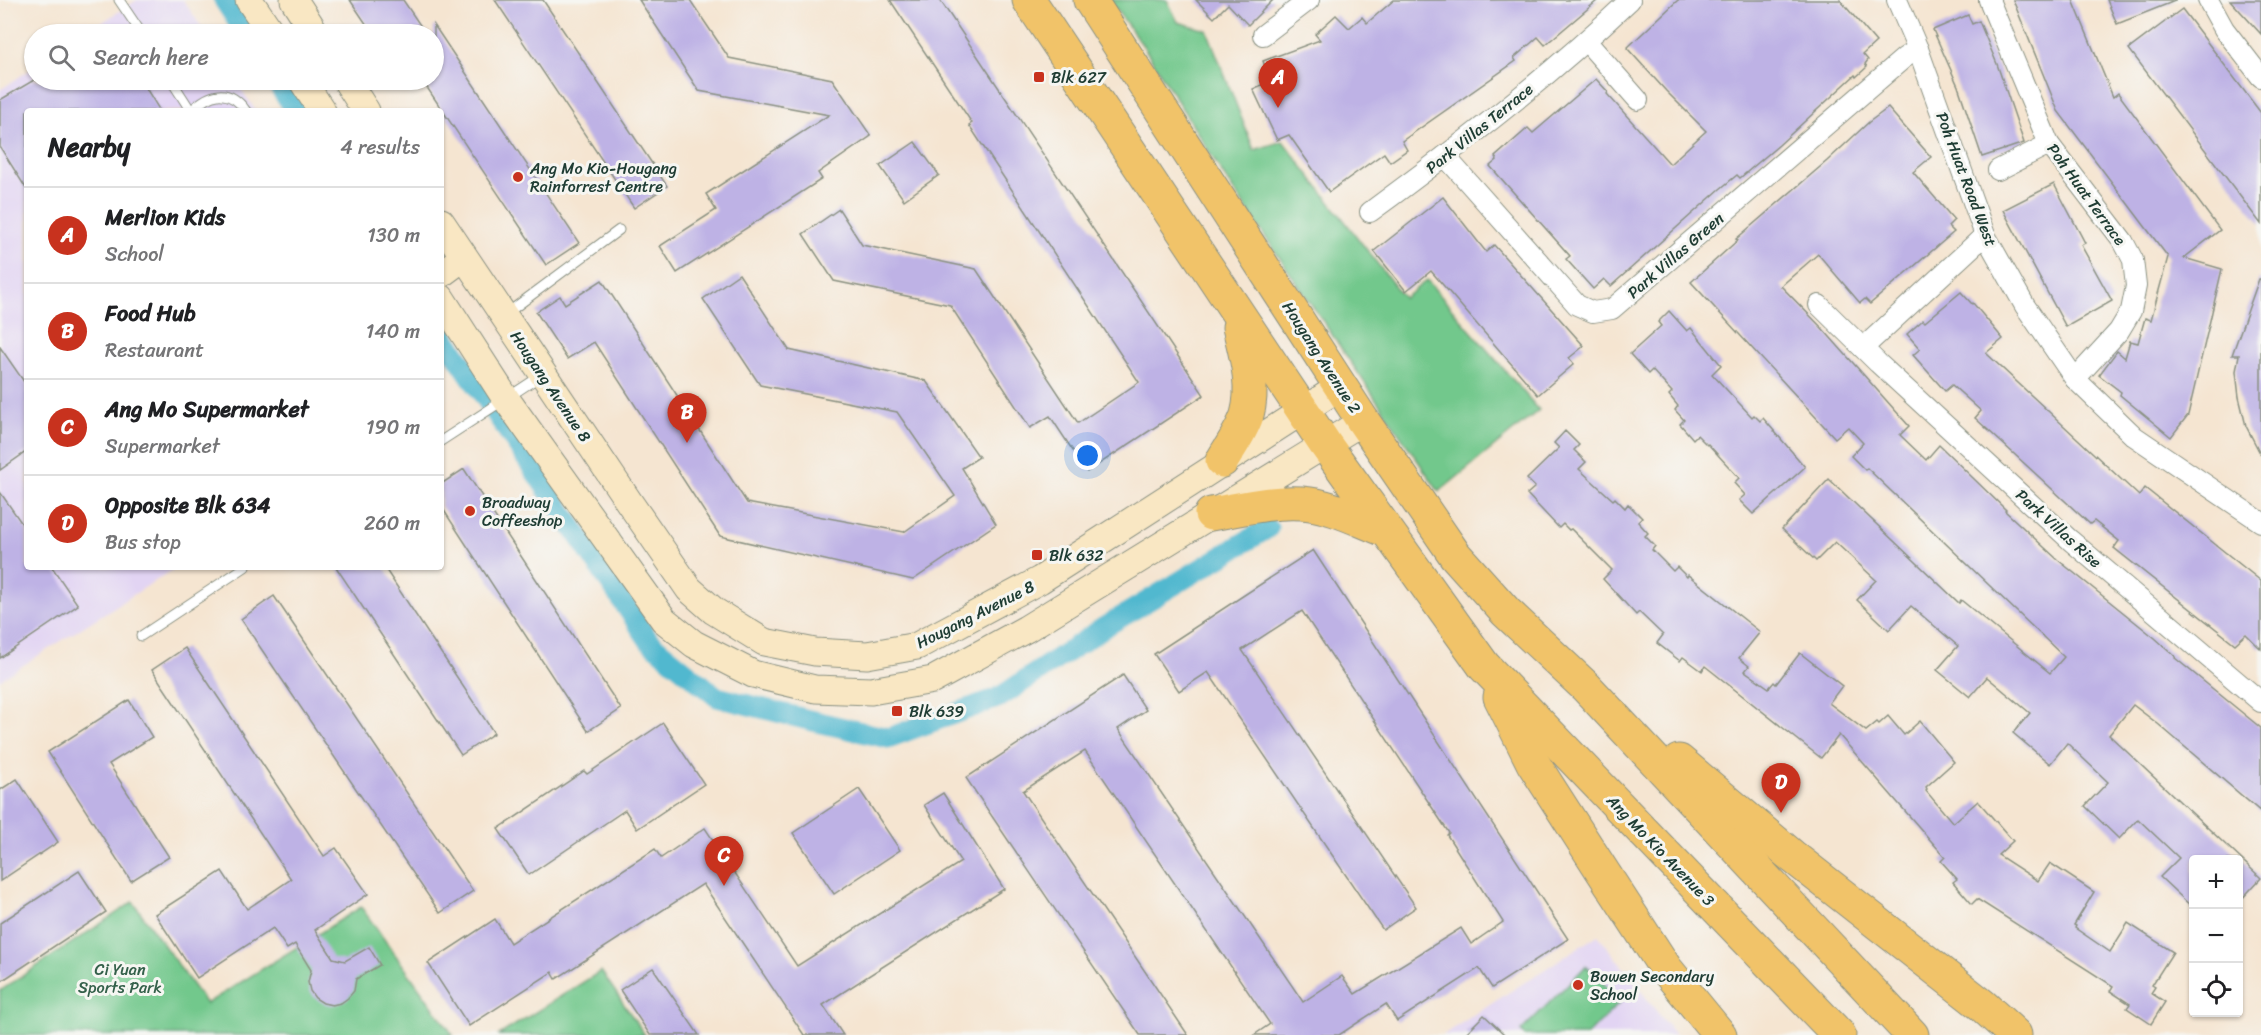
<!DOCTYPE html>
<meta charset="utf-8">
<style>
:root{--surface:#fff;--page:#f2f2f2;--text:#202124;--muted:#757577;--line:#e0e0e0;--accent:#c8321e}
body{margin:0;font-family:Sriracha,sans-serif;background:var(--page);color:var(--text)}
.controls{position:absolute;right:18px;bottom:18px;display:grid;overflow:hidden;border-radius:6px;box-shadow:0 2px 4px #0004}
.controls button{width:54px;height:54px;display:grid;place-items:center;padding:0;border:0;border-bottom:2px solid var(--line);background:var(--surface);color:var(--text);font:30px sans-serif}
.you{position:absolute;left:1088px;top:456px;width:21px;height:21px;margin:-15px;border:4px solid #fff;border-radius:50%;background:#1a73e8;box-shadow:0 0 0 9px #1a73e833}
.badge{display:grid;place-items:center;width:39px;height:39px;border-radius:50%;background:var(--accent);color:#fff;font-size:20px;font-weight:700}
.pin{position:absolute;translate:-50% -50px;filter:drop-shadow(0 2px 3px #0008)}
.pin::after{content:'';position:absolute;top:32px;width:21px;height:18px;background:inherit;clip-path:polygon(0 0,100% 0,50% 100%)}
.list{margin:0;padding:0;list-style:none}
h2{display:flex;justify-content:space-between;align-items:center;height:78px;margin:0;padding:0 24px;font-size:26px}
h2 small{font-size:20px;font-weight:400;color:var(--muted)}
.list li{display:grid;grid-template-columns:39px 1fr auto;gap:18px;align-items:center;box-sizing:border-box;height:96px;padding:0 24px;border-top:2px solid var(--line)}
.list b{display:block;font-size:22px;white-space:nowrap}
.list p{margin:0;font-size:20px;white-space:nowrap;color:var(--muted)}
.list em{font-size:20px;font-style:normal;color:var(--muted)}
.icon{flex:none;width:33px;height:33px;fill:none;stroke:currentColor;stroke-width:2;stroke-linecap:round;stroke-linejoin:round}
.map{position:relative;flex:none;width:2261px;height:1035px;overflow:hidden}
.search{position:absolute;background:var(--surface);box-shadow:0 2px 4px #0004;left:24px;top:24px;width:420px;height:66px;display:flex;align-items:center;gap:15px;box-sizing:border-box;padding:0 21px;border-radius:33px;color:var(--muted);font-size:22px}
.panel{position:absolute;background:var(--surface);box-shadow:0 2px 4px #0004;left:24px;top:108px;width:420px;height:462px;border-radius:6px}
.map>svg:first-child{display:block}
.built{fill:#e2d4f3}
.green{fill:#72c88c;stroke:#488260;stroke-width:1.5}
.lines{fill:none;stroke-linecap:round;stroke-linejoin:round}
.canal{stroke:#51b8cf;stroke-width:21}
.building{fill:#beb2e5}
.lane-casing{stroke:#8a9182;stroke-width:11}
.street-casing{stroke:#8a9182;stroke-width:22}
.secondary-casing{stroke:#8a9182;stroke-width:29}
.highway-casing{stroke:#8a9182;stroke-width:35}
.lane{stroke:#fff;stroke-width:9}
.street{stroke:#fff;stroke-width:20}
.secondary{stroke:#f9e7c3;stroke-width:27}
.highway{stroke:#f1c369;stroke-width:33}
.poi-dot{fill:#c8321e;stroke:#f6f6f2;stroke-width:2}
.labels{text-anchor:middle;stroke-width:6;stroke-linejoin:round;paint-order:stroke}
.poi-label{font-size:16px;fill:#1f3d34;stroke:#f6f6f2;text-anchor:start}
.street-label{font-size:16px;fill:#1f3d34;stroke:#f6f6f2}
.park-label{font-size:16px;fill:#34604a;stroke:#f6f6f2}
</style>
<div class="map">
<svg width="2261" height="1035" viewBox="0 0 2261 1035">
<rect width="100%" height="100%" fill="#f6f6f2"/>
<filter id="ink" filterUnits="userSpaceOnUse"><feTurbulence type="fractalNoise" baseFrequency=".0167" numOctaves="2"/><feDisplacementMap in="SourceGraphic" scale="12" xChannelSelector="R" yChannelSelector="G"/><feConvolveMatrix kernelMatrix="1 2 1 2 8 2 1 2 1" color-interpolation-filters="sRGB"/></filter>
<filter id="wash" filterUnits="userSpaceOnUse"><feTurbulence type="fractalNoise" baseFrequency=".008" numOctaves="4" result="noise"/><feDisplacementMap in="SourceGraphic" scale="24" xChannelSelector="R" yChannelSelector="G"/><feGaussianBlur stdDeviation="1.35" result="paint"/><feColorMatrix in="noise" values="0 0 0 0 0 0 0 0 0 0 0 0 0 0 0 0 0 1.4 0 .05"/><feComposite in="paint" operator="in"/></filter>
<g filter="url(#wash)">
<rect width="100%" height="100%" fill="#f5e5d1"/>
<g class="built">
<polygon points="137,0 183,0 206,34 84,34"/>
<polygon points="34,67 34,80 235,80 256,111 27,111 27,567 177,567 0,680 0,90"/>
<polygon points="1598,935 1675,1035 1443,1035"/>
</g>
<g class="green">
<polygon points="1109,0 1167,0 1178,22 1207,30 1254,150 1283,141 1404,298 1427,280 1539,410 1439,492 1224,176 1144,47"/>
<polygon points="133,902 206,1004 361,907 453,1035 0,1035 0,991"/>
<polygon points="1586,966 1621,1001 1587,1035 1524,1035 1521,1031"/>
<polygon points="601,971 645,1035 499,1035"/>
</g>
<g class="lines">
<g class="canal">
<polyline points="224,0 246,34"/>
<polyline points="275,80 296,111"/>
<polyline points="441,332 650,642 717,697 809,720 888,738 1000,697 1103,628 1268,528"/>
</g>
</g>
<g id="blocks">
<g class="building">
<polygon points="350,0 403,0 426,34 373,34"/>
<polygon points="495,0 543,0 667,186 634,208"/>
<polygon points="639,0 690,0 729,58 832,79 871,136 818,173 822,179 677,273 660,246 716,210 706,194 829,115 699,91"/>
<polygon points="890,0 940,0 1204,395 1087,472 1050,416 1030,428 950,305 834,281 803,234 839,209 862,245 976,269 1078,423 1139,382 969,125 972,123"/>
<polygon points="1196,0 1273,0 1248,25 1228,4 1214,18"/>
<polygon points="1394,0 1598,0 1545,45 1538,37 1514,58 1516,61 1402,141 1407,150 1390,162 1384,153 1329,192 1289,135 1277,140 1253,89 1270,81 1263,61 1320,40 1315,34 1336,15 1349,28 1362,17 1367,23"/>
<polygon points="1678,0 1840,0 1876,42 1863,54 1868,60 1865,64 1867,67 1856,77 1855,75 1779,145 1740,178 1737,175 1720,189 1611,286 1604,279 1593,289 1566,259 1570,256 1490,166 1497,160 1495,157 1528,128 1533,133 1596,79 1608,92 1607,94 1670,164 1706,131 1666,91 1627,48"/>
<polygon points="2013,0 2073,0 2113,97 2118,93 2220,230 2184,258 2222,269 2188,415 2171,437 2120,395 2121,392 2099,375 2117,351 2125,358 2130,341 2138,343 2145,318 2151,320 2168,257 2058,111"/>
<polygon points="2107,0 2175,0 2175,1 2117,24"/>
<polygon points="2230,0 2261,0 2261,34"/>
<polygon points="2182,9 2261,113 2261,224 2129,49"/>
<polygon points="1968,15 1972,24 1979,21 1997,64 2024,143 1982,157 1958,86 1933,30"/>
<polygon points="434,25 579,243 546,265 422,80 434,80"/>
<polygon points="34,80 141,80 160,111 27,111 27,190 0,147 0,100"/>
<polygon points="1888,108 1931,157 1913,172 1954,220 1948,226 1954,232 1870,304 1865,299 1860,303 1818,254 1781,286 1822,328 1909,426 1900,435 1926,460 1939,445 2006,510 2005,511 2058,560 2155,638 2176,657 2175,658 2261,728 2261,812 2158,724 2133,705 2109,735 2261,878 2238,903 2238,860 2193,860 2193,908 2160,877 2179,858 2138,819 2119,839 2085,806 2108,782 2067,743 2050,764 2013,733 2030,713 1987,677 1970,697 1937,670 1958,646 1911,606 1889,630 1857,600 1876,580 1835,542 1816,561 1782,529 1829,479 1959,603 1961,600 2050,673 2064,657 1867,468 1865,470 1851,456 1863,443 1848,427 1835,438 1691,282 1738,240 1736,239 1827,161 1869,122"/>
<polygon points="915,142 939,175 904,200 880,166"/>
<polygon points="2054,184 2085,243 2081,245 2112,301 2066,327 2003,210"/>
<polygon points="1443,197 1486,252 1494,245 1584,346 1569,358 1574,364 1538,395 1431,271 1406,291 1374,251"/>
<polygon points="739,274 789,350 926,381 979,457 962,468 996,524 913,580 720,536 594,342 567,359 536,312 560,296 565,304 602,280 747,503 904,532 955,496 897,412 760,385 703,299"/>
<polygon points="2259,279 2261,279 2261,455 2246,426 2239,397 2236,371 2239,355 2232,355"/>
<polygon points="1961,292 1972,304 1973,303 2003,339 1986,353 2139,496 2145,488 2261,581 2261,649 2246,634 2235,644 2114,548 2119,541 2094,521 2090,524 1975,418 1981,411 1952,385 1945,391 1913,355 1920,349 1907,334 1923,320 1925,322"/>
<polygon points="1669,311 1687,331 1691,328 1721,365 1712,374 1752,417 1754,415 1760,421 1763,418 1805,467 1753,514 1739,500 1745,495 1734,483 1739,478 1708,444 1707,445 1697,435 1693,439 1680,424 1684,420 1675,410 1678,406 1669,395 1672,392 1652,370 1648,374 1630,354 1661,326 1658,322"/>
<polygon points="0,347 27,386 27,451 0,470"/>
<polygon points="1565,431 1579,445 1574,450 1586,462 1579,469 1613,500 1615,498 1625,508 1628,504 1642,518 1638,522 1648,533 1645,536 1655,546 1652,550 1673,571 1677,567 1687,577 1688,575 1760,632 1739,658 1749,666 1745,671 1769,688 1774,682 1776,684 1800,653 1842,686 1829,703 1866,731 1877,722 1879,724 1888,716 1904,735 1920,721 1954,762 1926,787 1927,789 1926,791 1953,823 1978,801 2013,841 1998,855 2038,881 2050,863 2094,892 2074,925 2076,926 2075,928 2110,952 2128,923 2173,952 2152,985 2155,987 2151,993 2165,1002 2151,1024 2127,1008 2130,1004 2110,991 2113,986 1977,899 1972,904 1953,882 1957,879 1941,861 1945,857 1839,735 1821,758 1705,666 1702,671 1683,657 1680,661 1657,643 1663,635 1639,612 1636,615 1603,579 1612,570 1571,529 1569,530 1563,524 1559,528 1527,494 1535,487 1527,479 1559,448 1554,443"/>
<polygon points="464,469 621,709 588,731 441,506 441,484"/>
<polygon points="0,492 27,531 27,567 52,567 78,605 0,658"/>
<polygon points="1313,550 1568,939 1492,988 1479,968 1397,1021 1386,1004 1339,1035 1254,1035 1270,1024 1085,751 1023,791 1188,1035 1140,1035 966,778 1123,675 1146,710 1118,729 1303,1002 1342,976 1355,994 1461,928 1471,944 1503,922 1447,835 1449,833 1302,611 1242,650 1416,907 1383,930 1208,672 1179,691 1154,654"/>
<polygon points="336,567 384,567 494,733 461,755"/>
<polygon points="274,596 473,891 440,913 241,619"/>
<polygon points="185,648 324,856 336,848 368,894 315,930 333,958 345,961 369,947 380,965 356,979 354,991 348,998 341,1003 332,1005 323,1003 315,998 310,991 308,982 311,970 295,944 287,949 273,928 197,978 155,914 222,871 247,909 291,879 152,670"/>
<polygon points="129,700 152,737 109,764 169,857 131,881 48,752"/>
<polygon points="663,723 704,784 637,829 625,810 529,875 498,829 584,771 587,774"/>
<polygon points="17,779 58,842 0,881 0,790"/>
<polygon points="859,789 900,850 834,894 793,833"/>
<polygon points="943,793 1004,889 823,1005 843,1035 804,1035 703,884 556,979 552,972 469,1026 428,963 495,919 510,943 655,849 661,858 705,828 797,966 961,862 924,805"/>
<polygon points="79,871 106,912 0,982 0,923"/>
<polygon points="653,968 699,1035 650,1035 620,990"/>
<polygon points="1484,1015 1505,1035 1464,1035"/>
</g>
</g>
</g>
<g filter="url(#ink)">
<use href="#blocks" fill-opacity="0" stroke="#8a9182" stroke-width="1.5"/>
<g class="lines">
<g class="lane-casing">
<g id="lane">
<polyline points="119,0 142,34"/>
<polyline points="171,80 191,111"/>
<path d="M191,111c19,-19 38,-24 55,0"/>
<polyline points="506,314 619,230"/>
<polyline points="441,441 542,375"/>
<polyline points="141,636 245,567"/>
</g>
</g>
<g class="street-casing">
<g id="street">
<polyline points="1897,0 1918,49 1985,235 2025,306 2075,379 2134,436 2261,522"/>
<polyline points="1989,0 2049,144 2123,241 2133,260 2136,286 2131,311 2119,331 2075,379"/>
<polyline points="2208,0 2224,29 2261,77"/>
<polyline points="1263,35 1309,0"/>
<polyline points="1587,42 1638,100"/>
<polyline points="1445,156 1577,305 1593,312 1612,309 1904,58 1918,49"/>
<polyline points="1998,170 2049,144"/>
<path d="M1370,212c90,-66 179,-135 260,-212"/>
<polyline points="1819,305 1878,363 2070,540 2261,702"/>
<polyline points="1863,348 1985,235"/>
</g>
</g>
<g class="secondary-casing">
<g id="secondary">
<polyline points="249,0 272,34"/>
<polyline points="294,0 316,34"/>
<polyline points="302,80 322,111"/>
<polyline points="346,80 366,111"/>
<polyline points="441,222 629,502 689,589 714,611 764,642 815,652 867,655 917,646 1040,580 1341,386"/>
<polyline points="441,274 464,257"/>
<polyline points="441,298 506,399 664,620 694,644 753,674 815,689 871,691 933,680 1026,629 1363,421"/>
</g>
</g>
<g class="highway-casing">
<g id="highway">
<polyline points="1029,0 1325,444 1484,666 1839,1035"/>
<polyline points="1090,0 1363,421 1455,555 1506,612 1586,687 1912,1035"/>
<path d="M1222,461c8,-14 20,-30 25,-46 8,-29 -1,-59 -8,-88"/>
<path d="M1211,514c30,-5 60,-13 91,-11 29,2 57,17 83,27"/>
<polyline points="1500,697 1533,763 1601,869 1666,969 1720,1035"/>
<polyline points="1679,761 1792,856 1982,1005 2015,1035"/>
</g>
</g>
<use href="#lane" class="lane"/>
<use href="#street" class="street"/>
<use href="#secondary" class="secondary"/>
<use href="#highway" class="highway"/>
</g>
</g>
<g class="poi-dot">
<rect x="1033" y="71" width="12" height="12" rx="3"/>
<circle cx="518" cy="177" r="6"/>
<circle cx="470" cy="511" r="6"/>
<rect x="1031" y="549" width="12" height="12" rx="3"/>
<rect x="891" y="705" width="12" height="12" rx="3"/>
<circle cx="1578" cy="985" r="6"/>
</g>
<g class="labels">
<g class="poi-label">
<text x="1051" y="83">Blk 627</text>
<text x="530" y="174">Ang Mo Kio-Hougang<tspan x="530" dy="18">Rainforrest Centre</tspan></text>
<text x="482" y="508">Broadway<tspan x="482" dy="18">Coffeeshop</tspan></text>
<text x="1049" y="561">Blk 632</text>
<text x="909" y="717">Blk 639</text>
<text x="1590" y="982">Bowen Secondary<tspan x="1590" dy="18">School</tspan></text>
</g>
<g class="street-label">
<text transform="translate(1479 128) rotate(-39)" y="6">Park Villas Terrace</text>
<text transform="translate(1967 179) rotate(69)" y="6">Poh Huat Road West</text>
<text transform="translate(2087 194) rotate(54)" y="6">Poh Huat Terrace</text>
<text transform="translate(1675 255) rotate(-41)" y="6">Park Villas Green</text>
<text transform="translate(1322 357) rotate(57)" y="6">Hougang Avenue 2</text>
<text transform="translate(551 386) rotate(56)" y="6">Hougang Avenue 8</text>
<text transform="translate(2059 528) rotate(42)" y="6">Park Villas Rise</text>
<text transform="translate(975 614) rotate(-27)" y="6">Hougang Avenue 8</text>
<text transform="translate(1661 850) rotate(46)" y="6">Ang Mo Kio Avenue 3</text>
</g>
<g class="park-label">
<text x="120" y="975">Ci Yuan<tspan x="120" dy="18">Sports Park</tspan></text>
</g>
</g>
</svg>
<div class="controls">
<button>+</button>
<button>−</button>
<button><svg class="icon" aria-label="locate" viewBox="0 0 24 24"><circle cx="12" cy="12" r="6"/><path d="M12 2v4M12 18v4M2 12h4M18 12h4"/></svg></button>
</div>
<div class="you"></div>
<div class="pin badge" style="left:1278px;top:108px">A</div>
<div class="pin badge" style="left:687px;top:443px">B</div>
<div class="pin badge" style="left:724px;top:886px">C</div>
<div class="pin badge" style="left:1781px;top:813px">D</div>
<div class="search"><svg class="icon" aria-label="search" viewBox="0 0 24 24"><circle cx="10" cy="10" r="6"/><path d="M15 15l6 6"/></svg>Search here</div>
<section class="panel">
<h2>Nearby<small>4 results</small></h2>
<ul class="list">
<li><span class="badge">A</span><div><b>Merlion Kids</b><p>School</p></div><em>130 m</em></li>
<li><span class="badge">B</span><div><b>Food Hub</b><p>Restaurant</p></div><em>140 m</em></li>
<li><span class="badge">C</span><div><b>Ang Mo Supermarket</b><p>Supermarket</p></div><em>190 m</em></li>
<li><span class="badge">D</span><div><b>Opposite Blk 634</b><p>Bus stop</p></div><em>260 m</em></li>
</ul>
</section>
</div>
